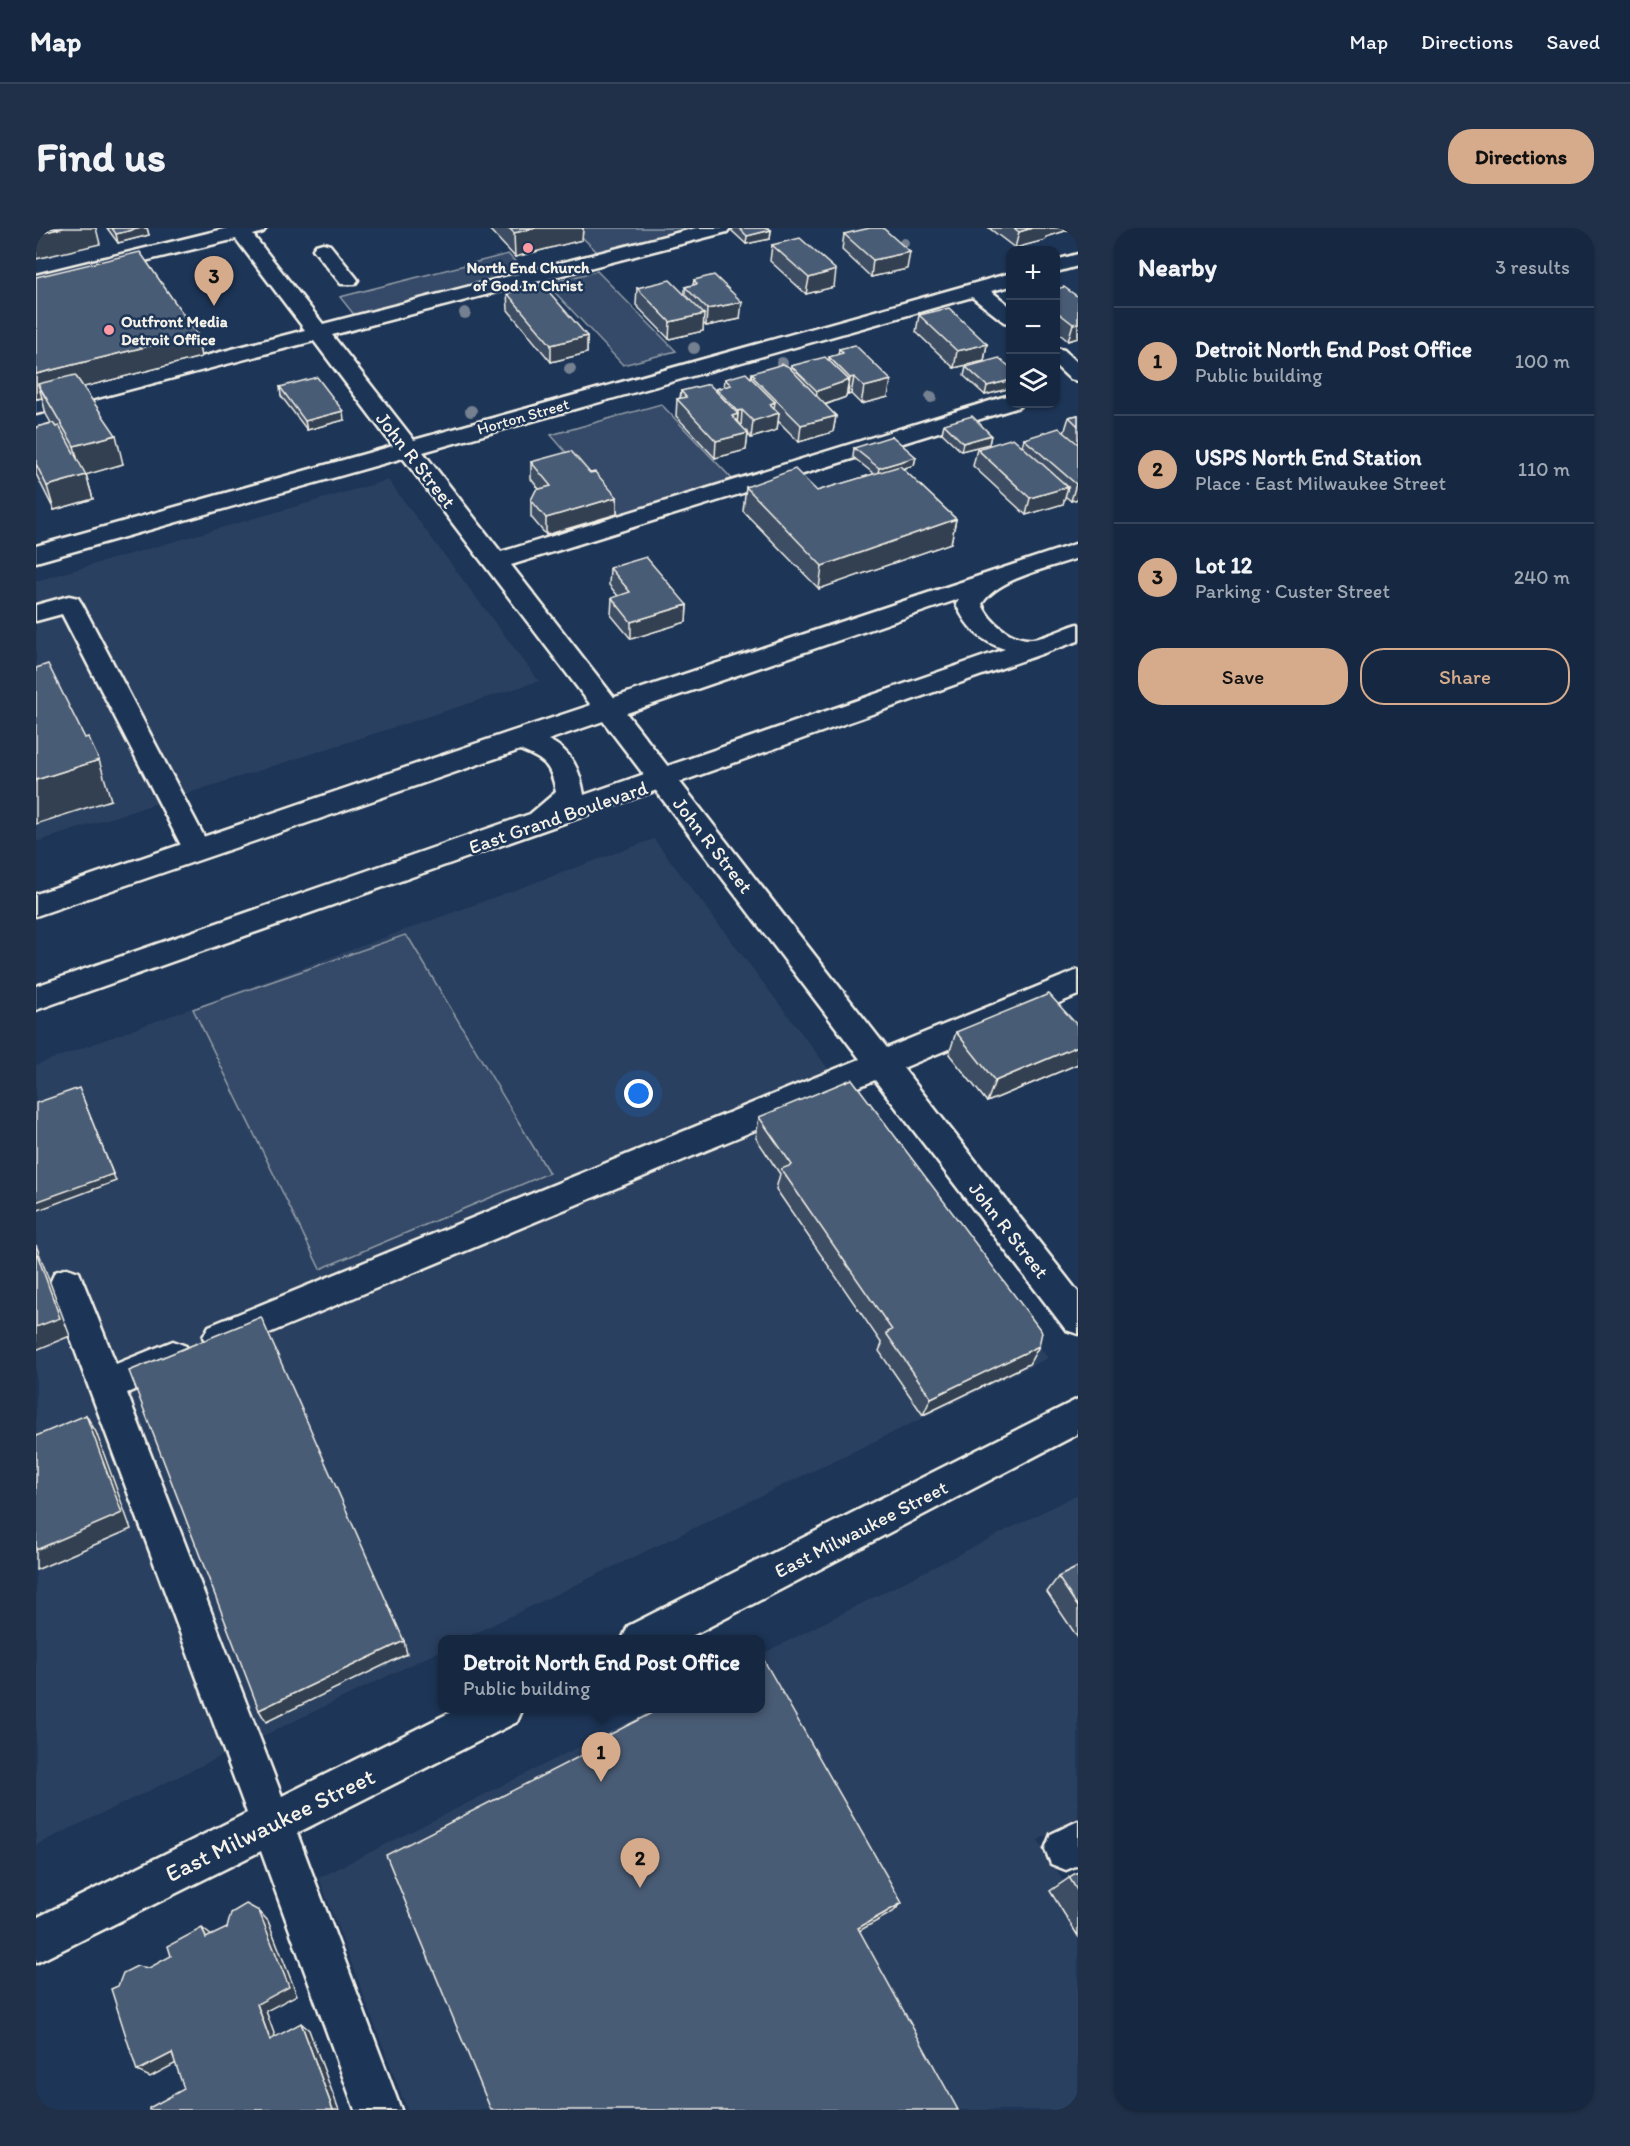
<!DOCTYPE html>
<meta charset="utf-8">
<style>
:root{--surface:#162841;--page:#1f3048;--text:#f1f3f6;--muted:#9ea6b1;--line:#35445a;--accent:#d6ab8b}
body{margin:0;font-family:Itim,sans-serif;background:var(--page);color:var(--text)}
.controls{position:absolute;right:18px;top:18px;display:grid;overflow:hidden;border-radius:12px;box-shadow:0 2px 4px #0004}
.controls button{width:54px;height:54px;display:grid;place-items:center;padding:0;border:0;border-bottom:2px solid var(--line);background:var(--surface);color:var(--text);font:30px sans-serif}
.you{position:absolute;left:603px;top:866px;width:21px;height:21px;margin:-15px;border:4px solid #fff;border-radius:50%;background:#1a73e8;box-shadow:0 0 0 9px #1a73e833}
.badge{display:grid;place-items:center;width:39px;height:39px;border-radius:50%;background:var(--accent);color:#111;font-size:20px;font-weight:700}
.pin{position:absolute;translate:-50% -50px;filter:drop-shadow(0 2px 3px #0008)}
.pin::after{content:'';position:absolute;top:32px;width:21px;height:18px;background:inherit;clip-path:polygon(0 0,100% 0,50% 100%)}
.popup{position:absolute;left:402px;top:1407px;width:327px;height:78px;box-sizing:border-box;display:grid;place-content:center;border-radius:12px;background:var(--surface);filter:drop-shadow(0 2px 4px #0005);font-size:20px;white-space:nowrap;color:var(--muted)}
.popup b{font-size:22px;color:var(--text)}
.popup::after{content:'';position:absolute;left:50%;top:100%;margin-left:-12px;border:12px solid transparent;border-top-color:var(--surface)}
.list{margin:0;padding:0;list-style:none}
h2{display:flex;justify-content:space-between;align-items:center;height:78px;margin:0;padding:0 24px;font-size:26px}
h2 small{font-size:20px;font-weight:400;color:var(--muted)}
.list li{display:grid;grid-template-columns:39px 1fr auto;gap:18px;align-items:center;box-sizing:border-box;height:108px;padding:0 24px;border-top:2px solid var(--line)}
.list b{display:block;font-size:22px;white-space:nowrap}
.list p{margin:0;font-size:20px;white-space:nowrap;color:var(--muted)}
.list em{font-size:20px;font-style:normal;color:var(--muted)}
.actions{display:flex;gap:12px;padding:18px 24px}
.actions a{flex:1;padding:14px 0;border:2px solid var(--accent);border-radius:24px;text-align:center;font-size:21px;color:var(--accent)}
.actions .main{background:var(--accent);color:#111}
.icon{flex:none;width:33px;height:33px;fill:none;stroke:currentColor;stroke-width:2;stroke-linecap:round;stroke-linejoin:round}
.map{position:relative;flex:none;width:1042px;height:1882px;overflow:hidden;border-radius:24px}
header{display:flex;align-items:center;gap:36px;box-sizing:border-box;height:84px;padding:0 30px;background:var(--surface);border-bottom:2px solid var(--line)}
header strong{font-size:28px}
nav{display:flex;gap:33px;margin-inline-start:auto;font-size:21px}
.intro{display:flex;align-items:center;justify-content:space-between;box-sizing:border-box;height:144px;padding:0 36px}
h1{margin:0;font-size:42px}
.button{padding:15px 27px;border-radius:24px;background:var(--accent);color:#111;font-size:21px;font-weight:700}
main{display:flex;gap:36px;padding:0 36px}
aside{flex:1;background:var(--surface);border-radius:24px;box-shadow:0 2px 4px #0004}
.map>svg:first-child{display:block}
.built{fill:#2a4060}
.green{fill:#354a67;stroke:#949ea8;stroke-width:1.5}
.lines{fill:none;stroke-linecap:round;stroke-linejoin:round}
.minor-casing{stroke:#f4f1e8;stroke-width:5}
.major-casing{stroke:#f4f1e8;stroke-width:5}
.minor{fill:#1d3557;fill-rule:evenodd}
.major{fill:#1d3557;fill-rule:evenodd}
.tree{fill:#748191}
.wall{fill:#3e4e64;stroke:#f4f1e8;stroke-width:1.5}
.shaded-wall{fill:#324051;stroke:#f4f1e8;stroke-width:1.5}
.building{fill:#485b74;stroke:#f4f1e8;stroke-width:1.5}
.poi-dot{fill:#ff9aa2;stroke:#1d3557;stroke-width:2}
.labels{text-anchor:middle;stroke-width:5;stroke-linejoin:round;paint-order:stroke}
.far-poi-label{font-size:16px;font-weight:bold;fill:#f4f1e8;stroke:#1d3557}
.far-street-label{font-size:16px;fill:#f4f1e8;stroke:#1d3557}
.street-label{font-size:20px;fill:#f4f1e8;stroke:#1d3557}
.near-street-label{font-size:24px;fill:#f4f1e8;stroke:#1d3557}
</style>
<header>
<strong>Map</strong>
<nav><a>Map</a><a>Directions</a><a>Saved</a></nav>
</header>
<div class="intro"><h1>Find us</h1><a class="button">Directions</a></div>
<main>
<div class="map">
<svg width="1042" height="1882" viewBox="0 0 1042 1882">
<rect width="100%" height="100%" fill="#1d3557"/>
<filter id="ink" filterUnits="userSpaceOnUse"><feTurbulence type="fractalNoise" baseFrequency=".0167" numOctaves="2"/><feDisplacementMap in="SourceGraphic" scale="12" xChannelSelector="R" yChannelSelector="G"/><feConvolveMatrix kernelMatrix="1 2 1 2 8 2 1 2 1" color-interpolation-filters="sRGB"/></filter>
<g filter="url(#ink)">
<g class="built">
<polygon points="352,252 503,453 0,614 0,353"/>
<polygon points="618,611 1012,1130 427,1411 406,1412 406,1422 0,1617 0,837"/>
<polygon points="1042,1266 1042,1589 1002,1612 1042,1677 1042,1882 371,1882 283,1650 618,1481 724,1480 724,1427"/>
</g>
<g class="green">
<polygon points="537,0 648,0 651,3 562,25"/>
<polygon points="472,26 489,44 319,88 304,69"/>
<polygon points="561,43 640,123 587,137 511,56"/>
<polygon points="625,176 698,253 584,287 515,207"/>
<polygon points="369,707 374,712 513,945 284,1041 157,781"/>
</g>
<g class="lines">
<g class="minor-casing">
<g id="minor">
<polygon points="192,0 230,0 227,4 217,7 287,96 660,0 694,0 691,4 296,107 378,212 975,45 975,58 955,63 975,79 975,96 968,94 936,69 387,224 465,324 967,169 975,167 975,176 985,176 983,179 475,337 851,820 1042,742 1042,767 867,840 1042,1064 1042,1106 1030,1102 839,852 197,1120 185,1125 173,1120 167,1109 173,1098 824,831 367,230 0,334 0,318 357,218 278,113 0,186 0,172 269,102 200,11 0,59 0,47"/>
<polygon points="287,15 294,17 319,48 322,52 319,56 305,56 280,25 277,21 280,17"/>
<polygon points="1042,26 1042,38 1020,44 1020,32"/>
<polygon points="1020,120 1028,122 1042,135 1042,153 1034,151 1020,138"/>
<polygon points="33,368 42,370 46,376 174,620 170,627 160,630 150,627 26,386 0,393 0,377"/>
<polygon points="31,1040 43,1044 80,1136 137,1113 150,1118 155,1129 150,1140 91,1165 246,1568 423,1480 487,1480 481,1494 261,1605 365,1882 319,1882 225,1623 0,1735 0,1690 211,1585 14,1055 19,1044"/>
<polygon points="1042,1171 1042,1206 648,1412 586,1412 592,1398"/>
<polygon points="1042,1593 1042,1637 1030,1642 1015,1636 1009,1621 1015,1606"/>
</g>
</g>
<g class="major-casing">
<path id="major" d="M1042,315v15c-27,9 -82,21 -96,46 7,18 30,37 51,35 15,-2 31,-11 45,-15v17l-1042,369v-24l494,-172 26,-22c-5,-27 -11,-32 -36,-42l-484,166v-22l471,-161zM923,371l-3,5c11,24 24,37 49,45l-421,146c-4,-25 -12,-44 -36,-55z"/>
</g>
<use href="#minor" class="minor"/>
<use href="#major" class="major"/>
</g>
<g class="tree">
<circle cx="868" cy="15" r="5"/>
<circle cx="429" cy="85" r="6"/>
<circle cx="658" cy="120" r="6"/>
<circle cx="746" cy="135" r="6"/>
<circle cx="534" cy="141" r="6"/>
<circle cx="895" cy="169" r="6"/>
<circle cx="435" cy="183" r="6"/>
</g>
<g class="wall">
<polygon points="71,0 111,0 113,7 82,15"/>
<polygon points="452,0 547,0 546,12 479,29"/>
<polygon points="697,0 732,0 735,2 734,11 710,16 696,3"/>
<polygon points="953,0 1036,0 1035,1 1010,9 1009,12 979,20"/>
<polygon points="808,6 871,41 835,49 806,22"/>
<polygon points="736,17 798,59 770,66 734,33"/>
<polygon points="0,49 161,106 165,129 47,159 87,236 50,246 57,271 18,282 0,246 0,199 15,195 10,186 6,170 0,171"/>
<polygon points="658,52 704,91 670,98 667,95 667,103 633,111 600,77 601,60 649,67 649,59 657,57"/>
<polygon points="1020,61 1042,69 1042,110 1032,113 1020,103"/>
<polygon points="471,65 551,108 551,125 515,134 472,82"/>
<polygon points="883,87 951,116 948,133 918,140 880,104"/>
<polygon points="803,121 852,169 825,176 815,166 812,167 811,166 810,169 789,177 800,188 797,204 763,214 742,193 741,202 715,210 712,206 710,222 679,230 640,188 641,171 644,170 645,163 680,163 680,161 688,159 689,151 715,150 716,145 755,141 755,138 793,133 793,129 802,127"/>
<polygon points="930,139 975,140 975,160 949,167 928,148"/>
<polygon points="244,159 308,192 271,202 245,168"/>
<polygon points="1042,187 1042,271 1035,273 1029,268 1027,276 990,287 937,238 941,221 986,218 988,211 1028,205 1033,189"/>
<polygon points="908,196 955,207 953,216 925,223 906,205"/>
<polygon points="818,220 880,229 878,237 867,241 920,291 915,315 783,361 707,283 710,259 781,263 838,246 817,229"/>
<polygon points="495,234 554,245 581,269 581,286 510,307 495,289 495,272 503,261 495,251"/>
<polygon points="574,340 651,377 650,394 595,411 575,387 576,370 582,368 573,357"/>
<polygon points="1042,798 1042,836 951,874 913,826 920,804"/>
<polygon points="723,889 1003,1118 993,1136 887,1187 843,1123 846,1116 740,961 744,946 720,910"/>
<polygon points="1042,1339 1042,1410 1011,1364 1022,1349"/>
<polygon points="1042,1644 1042,1708 1014,1663"/>
</g>
<g class="shaded-wall">
<polygon points="27,0 60,0 64,16 0,31 0,6"/>
<polygon points="105,0 111,0 113,7 82,15 80,6"/>
<polygon points="500,0 547,0 546,12 479,29 478,5"/>
<polygon points="996,0 1036,0 1035,1 1010,9 1009,12 979,20 983,4"/>
<polygon points="735,2 734,11 710,16 711,8"/>
<polygon points="874,24 871,41 835,49 837,32"/>
<polygon points="800,42 798,59 770,66 773,50"/>
<polygon points="706,74 704,91 670,98 671,81"/>
<polygon points="668,86 667,103 633,111 634,94"/>
<polygon points="1042,95 1042,110 1032,113 1037,96"/>
<polygon points="161,106 165,129 9,169 2,156 6,170 0,171 0,146"/>
<polygon points="551,108 551,125 515,134 515,117"/>
<polygon points="951,116 948,133 918,140 921,123"/>
<polygon points="818,149 815,166 812,167 814,150"/>
<polygon points="813,152 810,169 779,180 781,163"/>
<polygon points="855,152 852,169 825,176 828,159"/>
<polygon points="975,152 975,160 949,167 951,158"/>
<polygon points="739,174 737,187 743,185 741,202 715,210 717,193 734,176"/>
<polygon points="706,182 705,199 701,200 702,183"/>
<polygon points="307,183 308,192 271,202 269,193"/>
<polygon points="702,186 700,203 696,188"/>
<polygon points="800,188 797,204 763,214 765,197"/>
<polygon points="712,205 710,222 679,230 680,213"/>
<polygon points="80,207 87,236 46,248 38,218"/>
<polygon points="955,207 953,216 925,223 927,215"/>
<polygon points="880,229 878,237 841,249 843,240"/>
<polygon points="50,247 57,271 18,282 11,258"/>
<polygon points="1040,256 1042,256 1042,271 1035,273"/>
<polygon points="1032,259 1027,276 990,287 994,270"/>
<polygon points="581,269 581,286 510,307 510,290"/>
<polygon points="920,291 915,315 783,361 786,338"/>
<polygon points="651,377 650,394 595,411 595,394"/>
<polygon points="63,532 75,572 0,596 0,552"/>
<polygon points="1042,818 1042,836 951,874 959,853"/>
<polygon points="46,868 80,953 0,983 0,974"/>
<polygon points="0,1017 34,1108 0,1122"/>
<polygon points="1003,1118 993,1136 887,1187 895,1170"/>
<polygon points="50,1187 60,1204 95,1301 0,1342 0,1322"/>
<polygon points="368,1413 371,1426 230,1494 223,1482"/>
<polygon points="866,1675 857,1684 814,1708 822,1700"/>
<polygon points="223,1683 232,1693 261,1767 230,1783 243,1819 234,1812 221,1776"/>
<polygon points="166,1700 177,1709 170,1710"/>
<polygon points="265,1795 273,1802 303,1882 297,1882"/>
<polygon points="136,1825 148,1831 114,1849 101,1843"/>
</g>
<g class="building">
<polygon points="0,0 27,0 0,6"/>
<polygon points="76,0 105,0 80,6"/>
<polygon points="473,0 500,0 478,5"/>
<polygon points="703,0 732,0 735,2 711,8"/>
<polygon points="834,0 847,0 874,24 837,32 808,6"/>
<polygon points="978,0 996,0 983,4"/>
<polygon points="764,10 800,42 773,50 736,17"/>
<polygon points="104,24 161,106 0,146 0,49"/>
<polygon points="678,47 706,74 671,81 649,59 661,56 658,52"/>
<polygon points="634,52 668,86 634,94 601,60"/>
<polygon points="507,57 551,108 515,117 471,65"/>
<polygon points="1028,59 1042,69 1042,95 1037,96 1020,83 1020,61"/>
<polygon points="913,80 951,116 921,123 883,87"/>
<polygon points="819,117 855,152 828,159 818,149 814,150 793,129 807,125 803,121"/>
<polygon points="789,129 813,152 781,163 755,138"/>
<polygon points="963,130 975,140 975,152 951,158 930,139"/>
<polygon points="747,136 753,139 800,188 765,197 717,149 719,148 716,145"/>
<polygon points="710,145 739,174 734,176 743,185 717,193 706,182 702,183 680,161 695,157 689,151"/>
<polygon points="39,147 80,207 38,218 2,156"/>
<polygon points="281,149 307,183 269,193 244,159"/>
<polygon points="673,156 702,186 696,188 712,205 680,213 641,171 650,169 645,163"/>
<polygon points="1042,187 1042,198 1033,189"/>
<polygon points="936,188 955,207 927,215 908,196"/>
<polygon points="17,195 20,199 23,198 50,247 11,258 0,236 0,199"/>
<polygon points="1023,200 1042,216 1042,256 1040,256 988,211"/>
<polygon points="856,208 880,229 843,240 818,220"/>
<polygon points="977,210 1032,259 994,270 941,221"/>
<polygon points="535,223 554,245 559,244 581,269 510,290 495,272 500,262 515,258 495,234"/>
<polygon points="864,238 920,291 786,338 710,259 759,241 781,263"/>
<polygon points="610,329 651,377 595,394 576,370 594,364 574,340"/>
<polygon points="12,436 49,510 52,509 63,532 0,552 0,440"/>
<polygon points="1013,766 1042,798 1042,818 959,853 920,804"/>
<polygon points="816,851 1006,1104 1003,1118 895,1170 850,1105 856,1102 745,941 756,937 723,889"/>
<polygon points="43,860 77,946 0,974 0,875"/>
<polygon points="0,1023 24,1090 0,1099"/>
<polygon points="225,1089 368,1413 223,1482 93,1143"/>
<polygon points="50,1187 86,1285 0,1322 0,1208"/>
<polygon points="1042,1339 1042,1379 1022,1349"/>
<polygon points="726,1429 866,1675 822,1700 922,1882 455,1882 350,1627 574,1513 571,1508 625,1480 724,1480 724,1430"/>
<polygon points="1042,1644 1042,1664 1033,1649"/>
<polygon points="210,1676 223,1683 253,1759 221,1776 234,1812 265,1795 297,1882 113,1882 113,1880 148,1861 136,1825 101,1843 75,1761 82,1758 87,1745 101,1738 113,1740 135,1728 132,1718 166,1700 170,1710 191,1700 195,1685"/>
</g>
</g>
<g class="poi-dot">
<circle cx="492" cy="20" r="6"/>
<circle cx="73" cy="102" r="6"/>
</g>
<g class="labels">
<g class="far-poi-label">
<text x="492" y="45">North End Church<tspan x="492" dy="18">of God In Christ</tspan></text>
<text x="85" y="99" text-anchor="start">Outfront Media<tspan x="85" dy="18">Detroit Office</tspan></text>
</g>
<g class="far-street-label">
<text transform="translate(487 188) rotate(-16)" y="6">Horton Street</text>
</g>
<g class="street-label">
<text transform="translate(380 232) rotate(52)" y="7">John R Street</text>
<text transform="translate(522 589) rotate(-19)" y="7">East Grand Boulevard</text>
<text transform="translate(677 617) rotate(52)" y="7">John R Street</text>
<text transform="translate(973 1002) rotate(52)" y="7">John R Street</text>
<text transform="translate(825 1301) rotate(-27)" y="7">East Milwaukee Street</text>
</g>
<g class="near-street-label">
<text transform="translate(234 1597) rotate(-26)" y="8">East Milwaukee Street</text>
</g>
</g>
</svg>
<div class="controls">
<button>+</button>
<button>−</button>
<button><svg class="icon" aria-label="layers" viewBox="0 0 24 24"><path d="M12 4l9 5-9 5-9-5zM3 14l9 5 9-5"/></svg></button>
</div>
<div class="you"></div>
<div class="pin badge" style="left:565px;top:1554px">1</div>
<div class="popup"><b>Detroit North End Post Office</b>Public building</div>
<div class="pin badge" style="left:604px;top:1660px">2</div>
<div class="pin badge" style="left:178px;top:78px">3</div>
</div>
<aside>
<h2>Nearby<small>3 results</small></h2>
<ul class="list">
<li><span class="badge">1</span><div><b>Detroit North End Post Office</b><p>Public building</p></div><em>100 m</em></li>
<li><span class="badge">2</span><div><b>USPS North End Station</b><p>Place · East Milwaukee Street</p></div><em>110 m</em></li>
<li><span class="badge">3</span><div><b>Lot 12</b><p>Parking · Custer Street</p></div><em>240 m</em></li>
</ul>
<div class="actions"><a class="main">Save</a><a>Share</a></div>
</aside>
</main>
